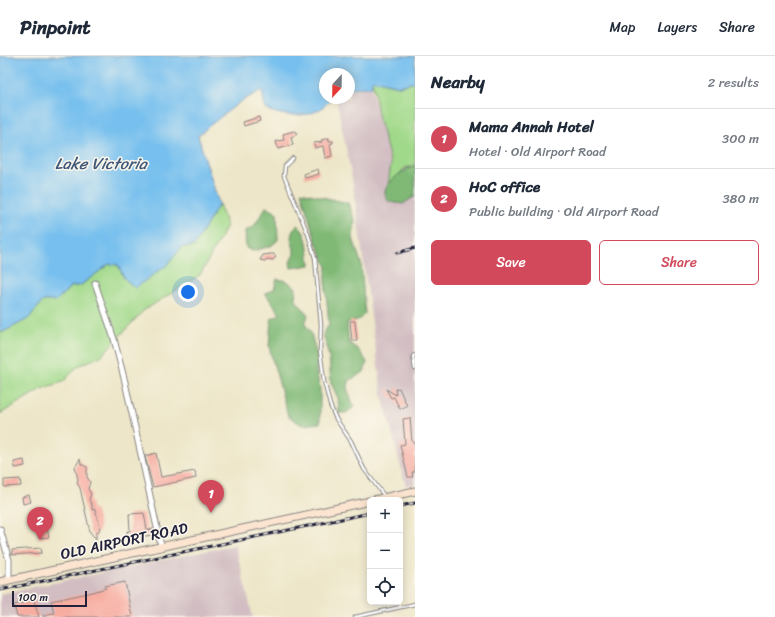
<!DOCTYPE html>
<meta charset="utf-8">
<style>
:root{--surface:#fff;--page:#f6f6f7;--text:#1f2937;--muted:#747a83;--line:#e0e1e3;--accent:#d1495b}
body{margin:0;font-family:Sriracha,sans-serif;background:var(--page);color:var(--text)}
.controls{position:absolute;right:12px;bottom:12px;display:grid;overflow:hidden;border-radius:6px;box-shadow:0 2px 10px #0003}
.controls button{width:36px;height:36px;display:grid;place-items:center;padding:0;border:0;border-bottom:1px solid var(--line);background:var(--surface);color:var(--text);font:20px sans-serif}
.compass{position:absolute;left:319px;top:12px;width:36px;height:36px;border-radius:50%;background:var(--surface);box-shadow:0 2px 10px #0003;rotate:202deg}
.scale{position:absolute;left:12px;bottom:10px;width:75px;box-sizing:border-box;padding-left:4px;border:2px solid #22223b;border-top:0;font-size:11px;line-height:14px;white-space:nowrap;color:#22223b;-webkit-text-stroke:3px #fbf7ec;paint-order:stroke}
.you{position:absolute;left:188px;top:236px;width:14px;height:14px;margin:-10px;border:3px solid #fff;border-radius:50%;background:#1a73e8;box-shadow:0 0 0 6px #1a73e833}
.badge{display:grid;place-items:center;width:26px;height:26px;border-radius:50%;background:var(--accent);color:#fff;font-size:13px;font-weight:700}
.pin{position:absolute;translate:-50% -33px;filter:drop-shadow(0 1px 2px #0008)}
.pin::after{content:'';position:absolute;top:21px;width:14px;height:12px;background:inherit;clip-path:polygon(0 0,100% 0,50% 100%)}
.list{margin:0;padding:0;list-style:none}
h2{display:flex;justify-content:space-between;align-items:center;height:52px;margin:0;padding:0 16px;font-size:17px}
h2 small{font-size:13px;font-weight:400;color:var(--muted)}
.list li{display:grid;grid-template-columns:26px 1fr auto;gap:12px;align-items:center;box-sizing:border-box;height:60px;padding:0 16px;border-top:1px solid var(--line)}
.list b{display:block;font-size:15px;white-space:nowrap}
.list p{margin:0;font-size:13px;white-space:nowrap;color:var(--muted)}
.list em{font-size:13px;font-style:normal;color:var(--muted)}
.actions{display:flex;gap:8px;padding:12px 16px}
.actions a{flex:1;padding:9px 0;border:1px solid var(--accent);border-radius:6px;text-align:center;font-size:14px;color:var(--accent)}
.actions .main{background:var(--accent);color:#fff}
.icon{flex:none;width:22px;height:22px;fill:none;stroke:currentColor;stroke-width:2;stroke-linecap:round;stroke-linejoin:round}
.map{position:relative;flex:none;width:415px;height:561px;overflow:hidden}
header{display:flex;align-items:center;gap:24px;box-sizing:border-box;height:56px;padding:0 20px;background:var(--surface);border-bottom:1px solid var(--line)}
header strong{font-size:19px}
nav{display:flex;gap:22px;margin-inline-start:auto;font-size:14px}
main{display:flex}
aside{flex:1;background:var(--surface)}
.map>svg:first-child{display:block}
.industrial{fill:#d2bec2}
.green{fill:#a1d98a;stroke:#627e62}
.forest{fill:#80b976;stroke:#516e58}
.water{fill:#76bfee;stroke:#4c7094}
.building{fill:#f7aca0}
.lines{fill:none;stroke-linecap:round;stroke-linejoin:round}
.lane-casing{stroke:#888482;stroke-width:4.5}
.street-casing{stroke:#888482;stroke-width:7}
.secondary-casing{stroke:#888482;stroke-width:9}
.lane{stroke:#fff;stroke-width:2.5}
.street{stroke:#fff;stroke-width:5}
.secondary{stroke:#fce5d0;stroke-width:7}
.rail-casing{stroke:#22223b;stroke-width:3}
.rail{stroke:#fbf7ec;stroke-width:1.5;stroke-dasharray:4.5;stroke-linecap:butt}
.labels{text-anchor:middle;stroke-width:3;stroke-linejoin:round;paint-order:stroke}
.street-label{font-size:15px;fill:#22223b;stroke:#fbf7ec}
.water-label{font-size:16px;font-style:italic;fill:#3f597a;stroke:#fbf7ec}
</style>
<header>
<strong>Pinpoint</strong>
<nav><a>Map</a><a>Layers</a><a>Share</a></nav>
</header>
<main>
<div class="map">
<svg width="415" height="561" viewBox="0 0 415 561">
<rect width="100%" height="100%" fill="#fbf7ec"/>
<filter id="ink" filterUnits="userSpaceOnUse"><feTurbulence type="fractalNoise" baseFrequency=".025" numOctaves="2"/><feDisplacementMap in="SourceGraphic" scale="8" xChannelSelector="R" yChannelSelector="G"/><feConvolveMatrix kernelMatrix="1 2 1 2 8 2 1 2 1" color-interpolation-filters="sRGB"/></filter>
<filter id="wash" filterUnits="userSpaceOnUse"><feTurbulence type="fractalNoise" baseFrequency=".012" numOctaves="4" result="noise"/><feDisplacementMap in="SourceGraphic" scale="16" xChannelSelector="R" yChannelSelector="G"/><feGaussianBlur stdDeviation="0.9" result="paint"/><feColorMatrix in="noise" values="0 0 0 0 0 0 0 0 0 0 0 0 0 0 0 0 0 1.4 0 .05"/><feComposite in="paint" operator="in"/></filter>
<g filter="url(#wash)">
<rect width="100%" height="100%" fill="#ede6c8"/>
<g class="industrial">
<polygon points="371,31 393,118 415,108 415,428 406,430 382,339 352,122 336,42 349,42 349,34"/>
<polygon points="235,489 253,561 0,561 0,538"/>
</g>
<g class="green">
<polygon points="372,24 399,30 415,26 415,110 405,112 388,129 391,107 379,63"/>
<polygon points="219,148 227,170 200,219 143,255 101,300 78,310 63,326 41,333 0,358 0,275 3,276 28,263 43,245 62,240 70,231 81,229 109,208 118,209 124,222 135,231 168,208 182,191 194,190"/>
</g>
<g class="forest">
<path d="M415,110v30l-12,8 -14,-2c-1,-2 -4,-6 -4,-9 0,-11 21,-25 30,-27z"/>
<polygon points="301,136 348,147 355,164 353,182 361,207 365,258 360,263 347,267 349,287 358,293 367,306 364,316 350,324 347,332 354,351 346,357 339,357 338,342 331,327 329,301 323,277 329,269 325,224 327,211 316,186"/>
<polygon points="266,151 277,157 278,184 271,190 253,195 246,192 245,175 254,170"/>
<path d="M297,169c12,9 11,26 13,40l-19,3 -1,-6c12,-17 -8,-20 7,-37z"/>
<polygon points="277,223 287,225 296,232 295,243 308,259 305,268 311,277 318,304 316,315 320,332 320,367 302,369 288,360 269,291 271,263 280,258 265,237 274,233"/>
</g>
<path class="water" d="M0,0h415v26l-16,4 -26,-6 -2,7 -22,1v-14h-24v24h6c-3,4 -6,8 -11,11 -12,9 -43,8 -55,-1l-3,-18 -22,12 -31,24 -11,10 21,68 -25,42 -12,1 -14,17 -33,24 -11,-10 -6,-13 -9,-1 -28,21 -11,2 -14,14h-13l-15,18 -25,13 -3,-1z"/>
<g id="blocks">
<g class="building">
<polygon points="259,61 260,65 244,70 243,66"/>
<polygon points="294,75 297,76 296,79 291,81 293,89 278,93 276,85 284,84 283,78"/>
<polygon points="329,82 329,85 333,85 333,87 330,88 332,100 325,102 323,90 315,92 314,87 322,86 321,84"/>
<polygon points="318,113 319,118 305,122 304,118"/>
<polygon points="270,198 274,198 276,201 273,204 267,203 265,205 260,204 263,199"/>
<polygon points="350,265 355,265 357,285 352,285"/>
<polygon points="399,332 407,350 400,353 394,341 391,342 386,333 396,339 395,333"/>
<polygon points="410,362 412,386 414,386 415,390 415,416 412,416 413,421 408,421 400,389 405,388 403,363"/>
<polygon points="156,397 161,421 195,415 196,422 153,431 145,400"/>
<polygon points="80,403 81,408 87,411 87,421 90,426 88,433 91,438 89,444 92,449 92,454 95,453 96,456 100,471 99,475 96,477 96,483 90,476 80,432 77,427 78,423 75,411"/>
<polygon points="24,404 25,410 15,412 14,406"/>
<polygon points="20,423 21,430 4,431 4,424"/>
<polygon points="205,429 213,429 214,436 205,437"/>
<polygon points="29,439 31,446 23,448 22,441"/>
<polygon points="43,454 49,481 39,482 34,456"/>
<polygon points="144,457 147,474 153,473 154,479 128,482 127,475 130,475 129,458"/>
<polygon points="41,492 42,497 12,499 12,494"/>
<polygon points="125,526 132,561 43,561 43,559 54,557 51,545 93,536 106,532 105,530"/>
<polygon points="34,544 39,561 17,561 14,549"/>
</g>
</g>
</g>
<g filter="url(#ink)">
<use href="#blocks" fill-opacity="0" stroke="#888482" stroke-width="1"/>
<g class="lines">
<g class="lane-casing">
<g id="lane">
<polyline points="293,102 285,110 284,120 308,178 315,202 321,269 320,294 324,325 330,349 336,363 351,385 364,413 385,441"/>
<polyline points="415,299 413,300 415,313"/>
<polyline points="355,561 415,548"/>
</g>
</g>
<g class="street-casing">
<g id="street">
<polyline points="95,227 114,283 125,326 161,490"/>
<polyline points="0,473 9,504 9,524"/>
</g>
</g>
<g class="secondary-casing">
<g id="secondary">
<polyline points="374,444 415,435"/>
<polyline points="0,526 370,445"/>
</g>
</g>
<use href="#lane" class="lane"/>
<use href="#street" class="street"/>
<use href="#secondary" class="secondary"/>
<g class="rail-casing">
<g id="rail">
<polyline points="397,197 415,192"/>
<polyline points="400,450 415,447"/>
<polyline points="0,534 370,457"/>
</g>
</g>
<use href="#rail" class="rail"/>
</g>
</g>
<g class="labels">
<g class="street-label">
<text transform="translate(124 485) rotate(-12)" y="5">OLD AIRPORT ROAD</text>
</g>
<g class="water-label">
<text x="101" y="113">Lake Victoria</text>
</g>
</g>
</svg>
<div class="controls">
<button>+</button>
<button>−</button>
<button><svg class="icon" aria-label="locate" viewBox="0 0 24 24"><circle cx="12" cy="12" r="6"/><path d="M12 2v4M12 18v4M2 12h4M18 12h4"/></svg></button>
</div>
<svg class="compass" viewBox="-18 -18 36 36"><path d="M0-13l5 13h-10z" fill="#e53935"/><path d="M0 13l5-13h-10z" fill="#747a83"/></svg>
<div class="scale">100 m</div>
<div class="you"></div>
<div class="pin badge" style="left:211px;top:457px">1</div>
<div class="pin badge" style="left:40px;top:484px">2</div>
</div>
<aside>
<h2>Nearby<small>2 results</small></h2>
<ul class="list">
<li><span class="badge">1</span><div><b>Mama Annah Hotel</b><p>Hotel · Old Airport Road</p></div><em>300 m</em></li>
<li><span class="badge">2</span><div><b>HoC office</b><p>Public building · Old Airport Road</p></div><em>380 m</em></li>
</ul>
<div class="actions"><a class="main">Save</a><a>Share</a></div>
</aside>
</main>
